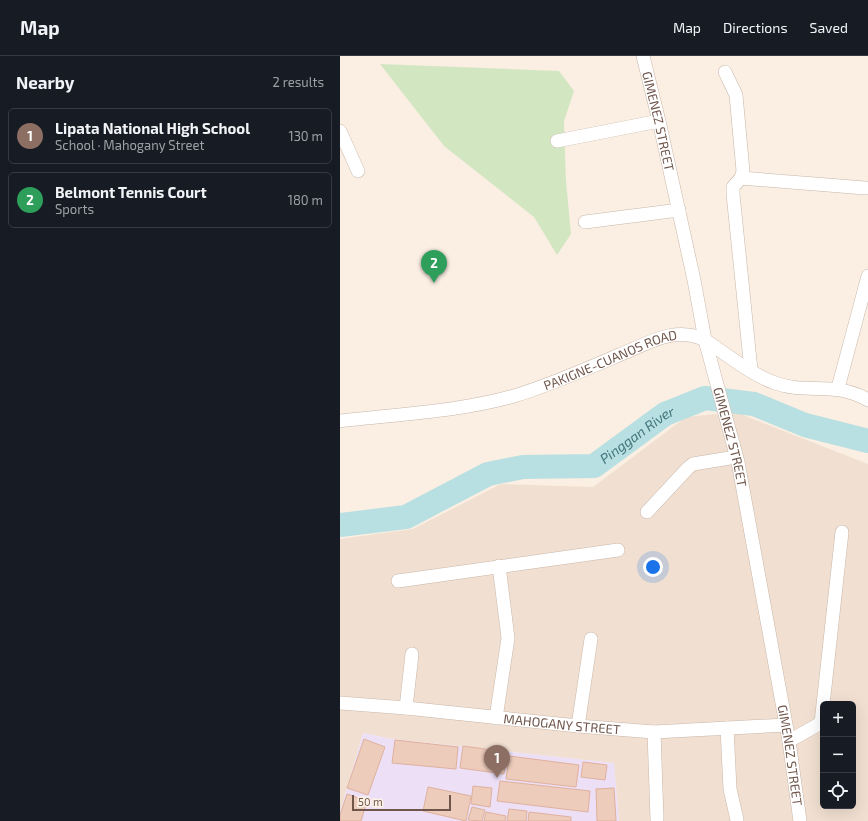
<!DOCTYPE html>
<meta charset="utf-8">
<style>
:root{--surface:#171b24;--page:#242831;--text:#f1f3f6;--muted:#9ea1a6;--line:#363941;--accent:#7c3aed}
body{margin:0;font-family:"Exo 2",sans-serif;background:var(--page);color:var(--text)}
.controls{position:absolute;right:12px;bottom:12px;display:grid;overflow:hidden;border-radius:6px;box-shadow:0 4px 16px #0002}
.controls button{width:36px;height:36px;display:grid;place-items:center;padding:0;border:0;border-bottom:1px solid var(--line);background:var(--surface);color:var(--text);font:20px sans-serif}
.scale{position:absolute;left:12px;bottom:10px;width:99px;box-sizing:border-box;padding-left:4px;border:2px solid #6f554a;border-top:0;font-size:11px;line-height:14px;white-space:nowrap;color:#6f554a;-webkit-text-stroke:3px #fef3e7;paint-order:stroke}
.you{position:absolute;left:313px;top:511px;width:14px;height:14px;margin:-10px;border:3px solid #fff;border-radius:50%;background:#1a73e8;box-shadow:0 0 0 6px #1a73e833}
.badge{display:grid;place-items:center;width:26px;height:26px;border-radius:50%;background:var(--accent);color:#fff;font-size:13px;font-weight:700}
.pin{position:absolute;translate:-50% -33px;filter:drop-shadow(0 1px 2px #0008)}
.pin::after{content:'';position:absolute;top:21px;width:14px;height:12px;background:inherit;clip-path:polygon(0 0,100% 0,50% 100%)}
.list{margin:0;padding:0;list-style:none}
h2{display:flex;justify-content:space-between;align-items:center;height:52px;margin:0;padding:0 16px;font-size:17px}
h2 small{font-size:13px;font-weight:400;color:var(--muted)}
.list li{display:grid;grid-template-columns:26px 1fr auto;gap:12px;align-items:center;box-sizing:border-box;height:56px;margin:0 8px 8px;padding:0 8px;border:1px solid var(--line);border-radius:6px}
.list b{display:block;font-size:15px;white-space:nowrap}
.list p{margin:0;font-size:13px;white-space:nowrap;color:var(--muted)}
.list em{font-size:13px;font-style:normal;color:var(--muted)}
.icon{flex:none;width:22px;height:22px;fill:none;stroke:currentColor;stroke-width:2;stroke-linecap:round;stroke-linejoin:round}
.map{position:relative;flex:none;width:528px;height:765px;overflow:hidden}
header{display:flex;align-items:center;gap:24px;box-sizing:border-box;height:56px;padding:0 20px;background:var(--surface);border-bottom:1px solid var(--line)}
header strong{font-size:19px}
nav{display:flex;gap:22px;margin-inline-start:auto;font-size:14px}
main{display:flex}
aside{flex:1;background:var(--surface)}
.map>svg:first-child{display:block}
.residential{fill:#f1e0d1;fill-rule:evenodd}
.education{fill:#ecdff6}
.green{fill:#d3e6c2}
.lines{fill:none;stroke-linecap:round;stroke-linejoin:round}
.river{stroke:#b8dfe2;stroke-width:24}
.building{fill:#edccbb;stroke:#dfb19d}
.minor-casing{stroke:#c9b6a9;stroke-width:14}
.minor{stroke:#fff;stroke-width:13}
.labels{text-anchor:middle;stroke-width:3.5;stroke-linejoin:round;paint-order:stroke}
.street-label{font-size:13px;fill:#6f554a;stroke:#fef3e7}
.water-label{font-size:14px;font-style:italic;fill:#43767b;stroke:#fef3e7}
</style>
<header>
<strong>Map</strong>
<nav><a>Map</a><a>Directions</a><a>Saved</a></nav>
</header>
<main>
<aside>
<h2>Nearby<small>2 results</small></h2>
<ul class="list">
<li><span class="badge" style="background:#8d6e63">1</span><div><b>Lipata National High School</b><p>School · Mahogany Street</p></div><em>130 m</em></li>
<li><span class="badge" style="background:#2e9e5b">2</span><div><b>Belmont Tennis Court</b><p>Sports</p></div><em>180 m</em></li>
</ul>
</aside>
<div class="map">
<svg width="528" height="765" viewBox="0 0 528 765">
<rect width="100%" height="100%" fill="#faefe2"/>
<path class="residential" d="M395,356l133,52v357h-249l-5,-58 -222,-24 -29,-6 -23,79v-273l73,-10 88,-45 92,3 93,-70zM483,648h30v102h-30z"/>
<polygon class="education" points="23,677 52,683 274,707 279,765 0,765 0,756"/>
<polygon class="green" points="40,8 219,15 234,35 224,65 226,125 231,178 217,199 194,161 104,90"/>
<g class="lines">
<path class="river" id="s1" d="M0,469l66,-8 82,-43 35,-7 71,-1 71,-52 40,-16 49,6 51,21 63,16"/>
</g>
<g class="building">
<polygon points="24,683 45,691 28,739 7,732"/>
<polygon points="55,684 118,691 116,713 52,707"/>
<polygon points="123,690 167,696 164,718 120,712"/>
<polygon points="169,700 239,709 236,731 166,723"/>
<polygon points="243,706 267,709 265,724 241,721"/>
<polygon points="160,725 250,735 248,756 157,745"/>
<polygon points="133,730 152,732 150,751 131,748"/>
<polygon points="88,731 131,740 126,765 83,755"/>
<polygon points="274,732 276,765 257,765 256,733"/>
<polygon points="7,738 27,745 21,765 0,765 0,759"/>
<polygon points="132,751 145,754 142,765 128,764"/>
<polygon points="169,753 187,755 186,765 167,765"/>
<polygon points="146,756 166,760 165,765 144,765"/>
<polygon points="189,756 231,761 231,765 188,765"/>
</g>
<g class="lines">
<g class="minor-casing">
<g id="minor">
<path id="s2" d="M303,0l16,65 35,159 11,60 33,122 51,279 11,80"/>
<polyline points="385,16 396,39 403,115 401,122 393,131 393,138 411,314"/>
<polyline points="0,75 18,115"/>
<polyline points="217,85 319,65"/>
<polyline points="401,122 525,132"/>
<polyline points="245,166 339,154"/>
<polyline points="498,332 528,220"/>
<path id="s3" d="M0,365c58,-7 118,-9 174,-25 36,-11 70,-26 105,-41 28,-11 56,-30 86,-15 21,14 47,35 70,43 33,12 59,-3 93,17"/>
<polyline points="307,456 348,412 353,408 396,401"/>
<polyline points="58,525 278,494"/>
<path id="s4" d="M0,647l66,5 172,18 76,6 131,-7"/>
<polyline points="66,652 72,598"/>
<polyline points="156,662 168,582 159,510"/>
<polyline points="238,670 251,583"/>
<polyline points="387,672 390,733 397,764"/>
<polyline points="314,676 317,763"/>
<polyline points="449,685 481,667 502,476"/>
</g>
</g>
<use href="#minor" class="minor"/>
</g>
<g class="labels">
<g class="street-label">
<text dy="5" stroke="none"><textPath href="#s2" startOffset="67">GIMENEZ STREET</textPath></text>
<text dy="5" stroke="none"><textPath href="#s3" startOffset="279">PAKIGNE-CUANOS ROAD</textPath></text>
<text dy="5" stroke="none"><textPath href="#s2" startOffset="391">GIMENEZ STREET</textPath></text>
<text dy="5" stroke="none"><textPath href="#s4" startOffset="223">MAHOGANY STREET</textPath></text>
<text dy="5" stroke="none"><textPath href="#s2" startOffset="715">GIMENEZ STREET</textPath></text>
</g>
<g class="water-label">
<text dy="5" stroke="none"><textPath href="#s1" startOffset="319">Pinggan River</textPath></text>
</g>
</g>
</svg>
<div class="controls">
<button>+</button>
<button>−</button>
<button><svg class="icon" aria-label="locate" viewBox="0 0 24 24"><circle cx="12" cy="12" r="6"/><path d="M12 2v4M12 18v4M2 12h4M18 12h4"/></svg></button>
</div>
<div class="scale">50 m</div>
<div class="you"></div>
<div class="pin badge" style="left:157px;top:722px;background:#8d6e63">1</div>
<div class="pin badge" style="left:94px;top:227px;background:#2e9e5b">2</div>
</div>
</main>
